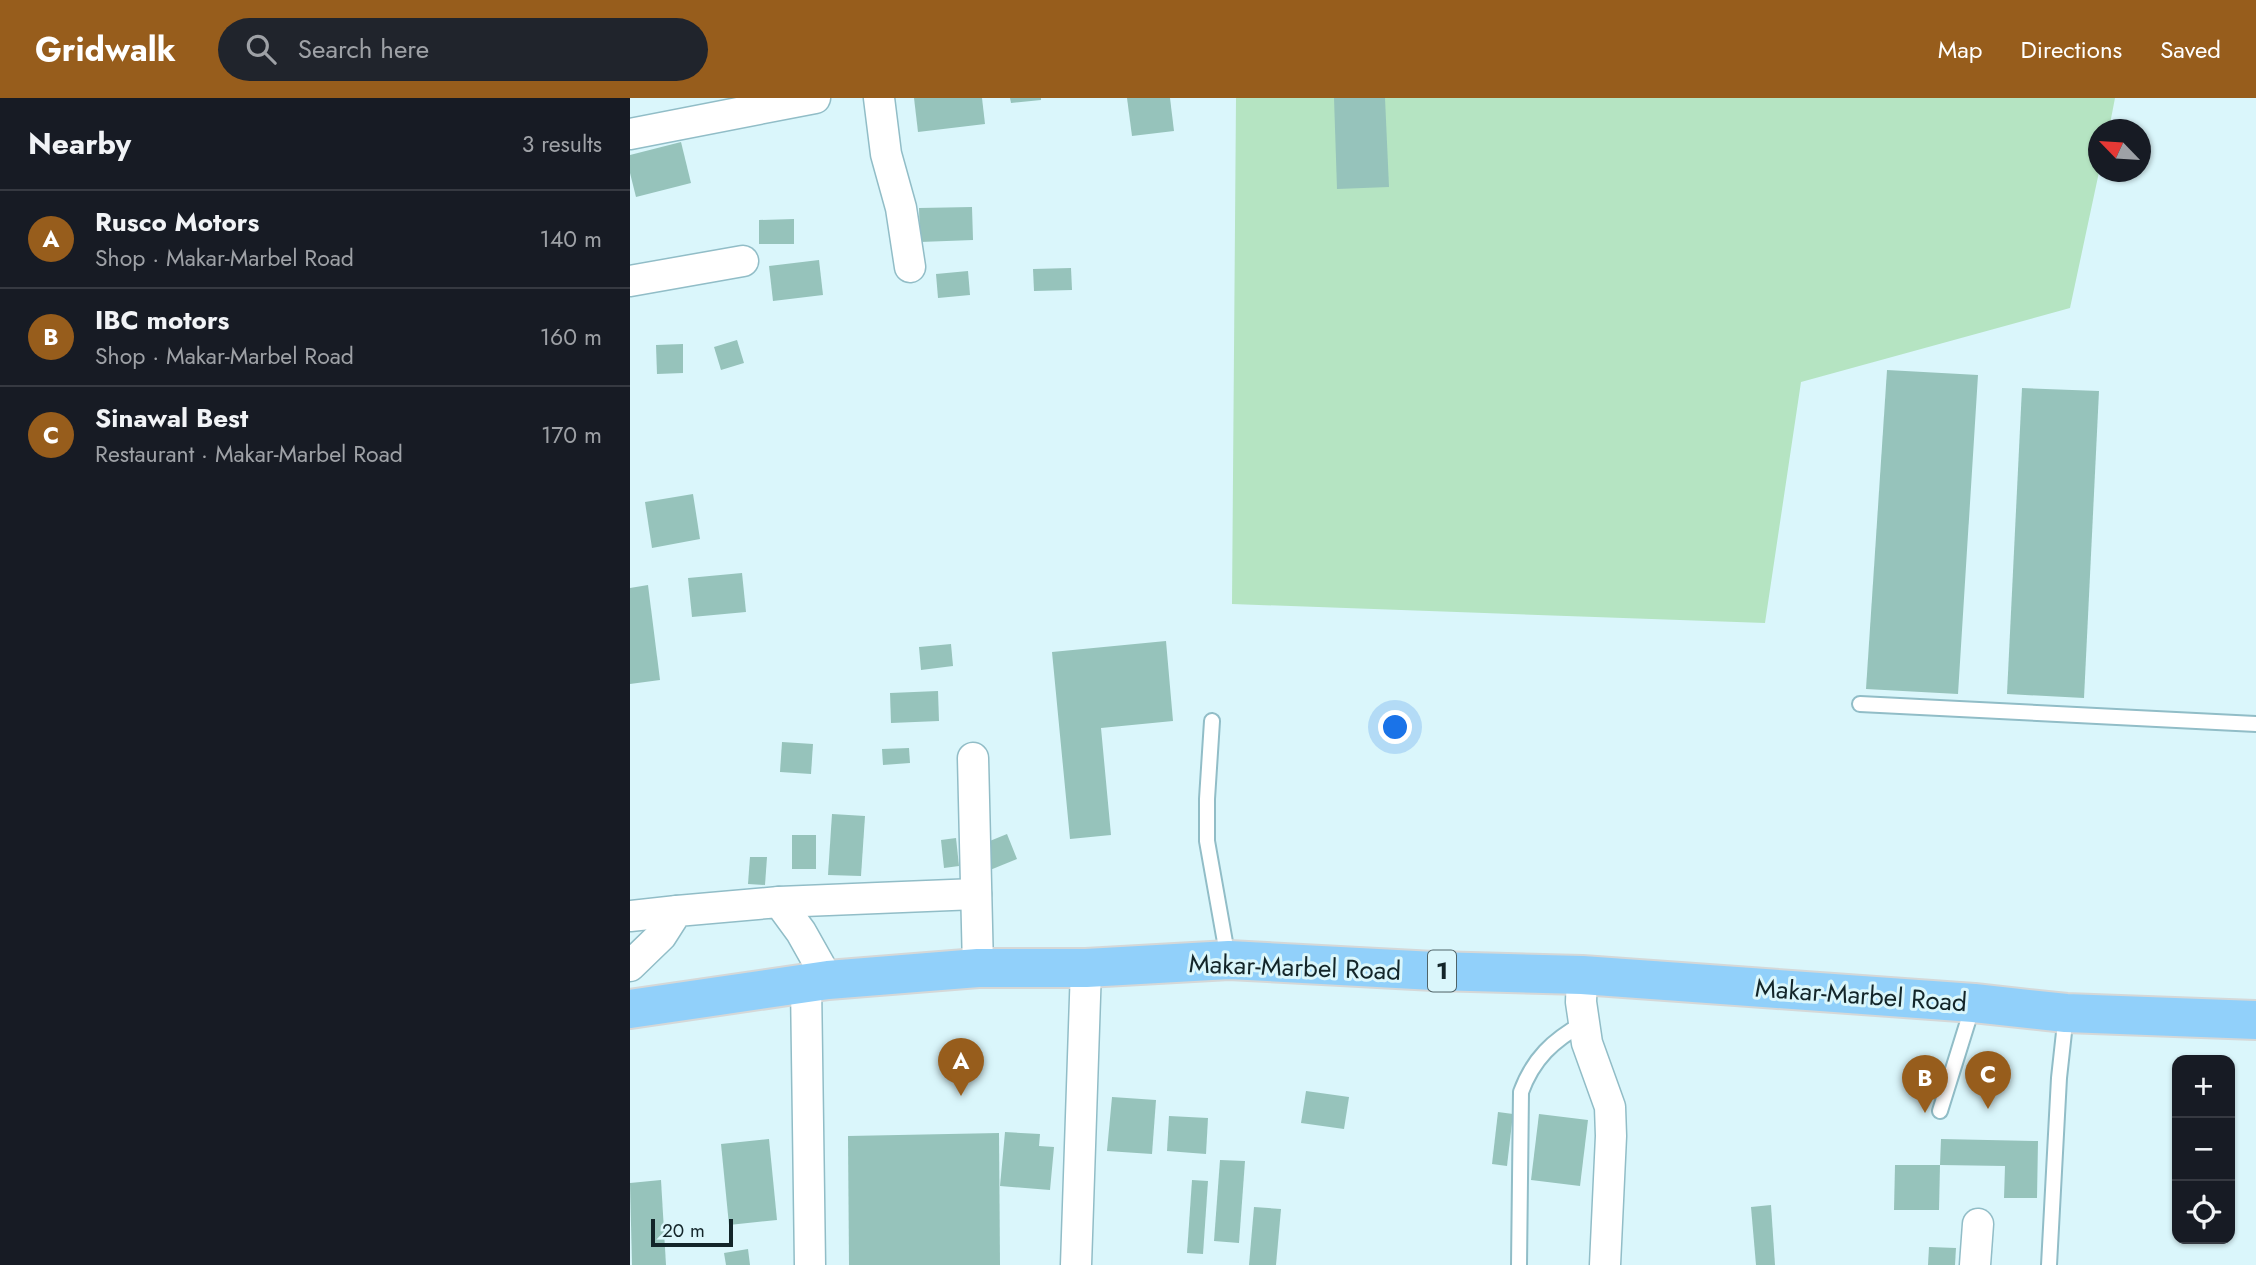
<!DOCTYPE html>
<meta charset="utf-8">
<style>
:root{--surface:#171b24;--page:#20242c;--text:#f1f3f6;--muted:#9ea1a6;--line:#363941;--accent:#975d1c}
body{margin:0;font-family:Jost,sans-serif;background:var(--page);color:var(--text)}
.controls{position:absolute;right:21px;bottom:21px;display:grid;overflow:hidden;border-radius:14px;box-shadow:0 2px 5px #0004}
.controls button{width:63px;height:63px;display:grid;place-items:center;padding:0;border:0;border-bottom:2px solid var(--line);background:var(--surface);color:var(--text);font:35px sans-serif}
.compass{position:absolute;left:1458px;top:21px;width:63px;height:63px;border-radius:50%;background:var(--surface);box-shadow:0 2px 5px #0004;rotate:295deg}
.scale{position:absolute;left:21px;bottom:18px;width:82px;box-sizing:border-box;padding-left:7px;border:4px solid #132529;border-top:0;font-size:19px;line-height:24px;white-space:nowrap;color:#132529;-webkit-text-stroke:5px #daf6fb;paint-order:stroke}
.you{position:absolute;left:766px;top:630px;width:24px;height:24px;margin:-18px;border:5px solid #fff;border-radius:50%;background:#1a73e8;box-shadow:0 0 0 10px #1a73e833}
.badge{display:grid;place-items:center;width:46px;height:46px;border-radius:50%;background:var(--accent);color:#fff;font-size:23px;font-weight:700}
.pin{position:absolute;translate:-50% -58px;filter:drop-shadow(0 2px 4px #0008)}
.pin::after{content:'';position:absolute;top:37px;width:24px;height:21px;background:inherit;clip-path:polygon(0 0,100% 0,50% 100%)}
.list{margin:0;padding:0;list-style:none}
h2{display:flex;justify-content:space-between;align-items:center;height:91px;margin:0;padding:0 28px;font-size:30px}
h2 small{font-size:23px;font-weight:400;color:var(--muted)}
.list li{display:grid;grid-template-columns:46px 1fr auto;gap:21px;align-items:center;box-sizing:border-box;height:98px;padding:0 28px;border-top:2px solid var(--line)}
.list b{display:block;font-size:26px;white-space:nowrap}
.list p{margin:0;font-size:23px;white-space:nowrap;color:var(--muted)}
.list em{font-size:23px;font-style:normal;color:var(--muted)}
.icon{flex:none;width:38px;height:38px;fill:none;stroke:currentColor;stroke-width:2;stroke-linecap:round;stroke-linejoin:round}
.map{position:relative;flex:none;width:1626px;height:1167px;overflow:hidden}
header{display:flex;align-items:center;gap:42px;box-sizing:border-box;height:98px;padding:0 35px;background:var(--accent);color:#fff}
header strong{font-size:33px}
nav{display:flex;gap:38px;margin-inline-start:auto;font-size:24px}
.search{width:490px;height:63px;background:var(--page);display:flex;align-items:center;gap:18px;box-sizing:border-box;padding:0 24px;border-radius:38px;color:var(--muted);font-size:26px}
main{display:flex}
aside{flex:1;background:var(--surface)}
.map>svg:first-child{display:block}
.green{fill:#b5e4c2}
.building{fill:#96c3bb}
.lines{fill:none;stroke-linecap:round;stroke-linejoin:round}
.service-casing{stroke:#91bdc7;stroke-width:18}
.minor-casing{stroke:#91bdc7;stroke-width:33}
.primary-casing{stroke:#d5d8d8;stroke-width:42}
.service{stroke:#fff;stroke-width:14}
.minor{stroke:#fff;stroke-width:30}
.primary{stroke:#91d0fa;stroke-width:38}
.labels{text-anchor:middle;stroke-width:6;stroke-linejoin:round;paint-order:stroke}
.shield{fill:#daf6fb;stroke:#4f6468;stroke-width:2}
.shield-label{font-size:24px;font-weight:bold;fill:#132529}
.street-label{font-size:26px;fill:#132529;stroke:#daf6fb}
</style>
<header>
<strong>Gridwalk</strong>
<div class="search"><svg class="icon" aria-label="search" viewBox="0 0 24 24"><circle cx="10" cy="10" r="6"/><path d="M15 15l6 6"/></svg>Search here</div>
<nav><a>Map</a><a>Directions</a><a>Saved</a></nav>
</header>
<main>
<aside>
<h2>Nearby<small>3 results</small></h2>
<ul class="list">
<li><span class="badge">A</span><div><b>Rusco Motors</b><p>Shop · Makar-Marbel Road</p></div><em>140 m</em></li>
<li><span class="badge">B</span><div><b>IBC motors</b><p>Shop · Makar-Marbel Road</p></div><em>160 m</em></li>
<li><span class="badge">C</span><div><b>Sinawal Best</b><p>Restaurant · Makar-Marbel Road</p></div><em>170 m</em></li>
</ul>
</aside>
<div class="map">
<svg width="1626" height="1167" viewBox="0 0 1626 1167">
<rect width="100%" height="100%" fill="#daf6fb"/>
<polygon class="green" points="606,0 1485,0 1479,31 1468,32 1469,74 1440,210 1171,284 1135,525 602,506"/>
<g class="building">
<polygon points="284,0 352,0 355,26 288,34"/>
<polygon points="380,0 411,0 411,2 381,5"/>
<polygon points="497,0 540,0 544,33 502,38"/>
<polygon points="704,0 755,0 759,89 707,91"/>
<polygon points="51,44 61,85 6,99 0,75 0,57"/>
<polygon points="342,109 343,142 290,144 289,110"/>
<polygon points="164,121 164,146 129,146 129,122"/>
<polygon points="189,162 193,197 143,203 139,168"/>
<polygon points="441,170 442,192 404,193 403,171"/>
<polygon points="338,173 340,197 308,200 306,176"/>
<polygon points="107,242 114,265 91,272 84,249"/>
<polygon points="53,246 53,275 27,276 26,247"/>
<polygon points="1257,272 1348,277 1328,596 1236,591"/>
<polygon points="1392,290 1469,293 1454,600 1377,596"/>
<polygon points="63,396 70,441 22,450 15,404"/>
<polygon points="112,475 116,514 62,519 58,480"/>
<polygon points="18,487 30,582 0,586 0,490"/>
<polygon points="536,543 543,623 471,630 481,737 440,741 422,554"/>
<polygon points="321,546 323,568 291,572 289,549"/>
<polygon points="308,593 309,623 261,625 260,595"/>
<polygon points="152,644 183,646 181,676 150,674"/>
<polygon points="279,650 280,665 253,667 252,651"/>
<polygon points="202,716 235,718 231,778 198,777"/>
<polygon points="377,736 387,761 360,772 350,747"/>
<rect x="162" y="737" width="24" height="34"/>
<polygon points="326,740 329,768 314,770 311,742"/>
<polygon points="120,759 137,759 135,787 118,786"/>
<polygon points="676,993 719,999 714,1031 671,1025"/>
<polygon points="482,999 526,1002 522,1056 477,1053"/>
<polygon points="868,1014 883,1016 877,1068 862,1066"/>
<polygon points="909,1016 958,1022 950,1088 901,1082"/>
<polygon points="539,1018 578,1020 576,1056 537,1053"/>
<polygon points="375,1034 410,1036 409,1048 424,1049 420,1092 370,1088"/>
<polygon points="369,1035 370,1167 219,1167 218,1038"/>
<polygon points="139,1041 147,1122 99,1127 91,1046"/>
<polygon points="1311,1041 1408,1043 1407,1100 1374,1100 1375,1068 1310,1067"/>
<polygon points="590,1062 615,1063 609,1145 584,1143"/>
<polygon points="1265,1067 1310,1067 1309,1112 1264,1112"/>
<polygon points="31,1082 36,1167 2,1167 0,1085"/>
<polygon points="562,1082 578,1083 573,1156 557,1155"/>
<polygon points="1141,1107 1145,1167 1126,1167 1121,1109"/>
<polygon points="624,1109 651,1111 646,1167 619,1167"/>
<polygon points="1299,1149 1326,1150 1325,1167 1298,1167"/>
<polygon points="118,1151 120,1167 96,1167 94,1155"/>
</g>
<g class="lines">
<g class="service-casing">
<g id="service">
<polyline points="1230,606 1626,626"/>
<polyline points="582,623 577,701 577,743 598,861"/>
<polyline points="1310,1013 1343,907"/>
<path d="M889,1167l2,-173c12,-33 32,-52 63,-69"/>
<polyline points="1419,1167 1429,980 1436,916"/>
</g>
</g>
<g class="minor-casing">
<g id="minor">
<polyline points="249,0 256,56 271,110 280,169"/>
<polyline points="0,36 185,0"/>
<polyline points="0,183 113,163"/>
<polyline points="343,660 348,870"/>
<polyline points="149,804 346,796"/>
<polyline points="0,818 47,813"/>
<polyline points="0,868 31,838 47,813 149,804 171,834 198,882"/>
<polyline points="952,877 951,904 957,945 980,1009 981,1038 975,1167"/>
<polyline points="176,886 180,1167"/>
<polyline points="446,1167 456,870"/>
<polyline points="1345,1167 1348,1126"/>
</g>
</g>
<g class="primary-casing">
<polyline id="primary" points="0,911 198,882 348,870 456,870 599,862 804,873 952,877 1344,905 1436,915 1626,922"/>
</g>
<use href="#service" class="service"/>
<use href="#minor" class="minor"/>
<use href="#primary" class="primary"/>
</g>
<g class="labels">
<rect class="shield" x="798" y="852.5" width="28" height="41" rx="5"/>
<g class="shield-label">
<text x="812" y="881">1</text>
</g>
<g class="street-label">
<text transform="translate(665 869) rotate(2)" y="9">Makar-Marbel Road</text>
<text transform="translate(1231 897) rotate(4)" y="9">Makar-Marbel Road</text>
</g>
</g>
</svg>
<div class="controls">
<button>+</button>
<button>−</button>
<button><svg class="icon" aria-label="locate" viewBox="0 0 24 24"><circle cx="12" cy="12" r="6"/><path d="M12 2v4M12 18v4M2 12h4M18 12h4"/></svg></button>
</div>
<svg class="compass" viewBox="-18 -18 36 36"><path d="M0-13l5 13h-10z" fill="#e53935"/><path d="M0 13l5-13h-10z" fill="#9ea1a6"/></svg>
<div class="scale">20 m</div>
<div class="you"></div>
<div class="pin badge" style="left:331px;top:998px">A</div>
<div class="pin badge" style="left:1295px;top:1015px">B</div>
<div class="pin badge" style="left:1358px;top:1011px">C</div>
</div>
</main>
